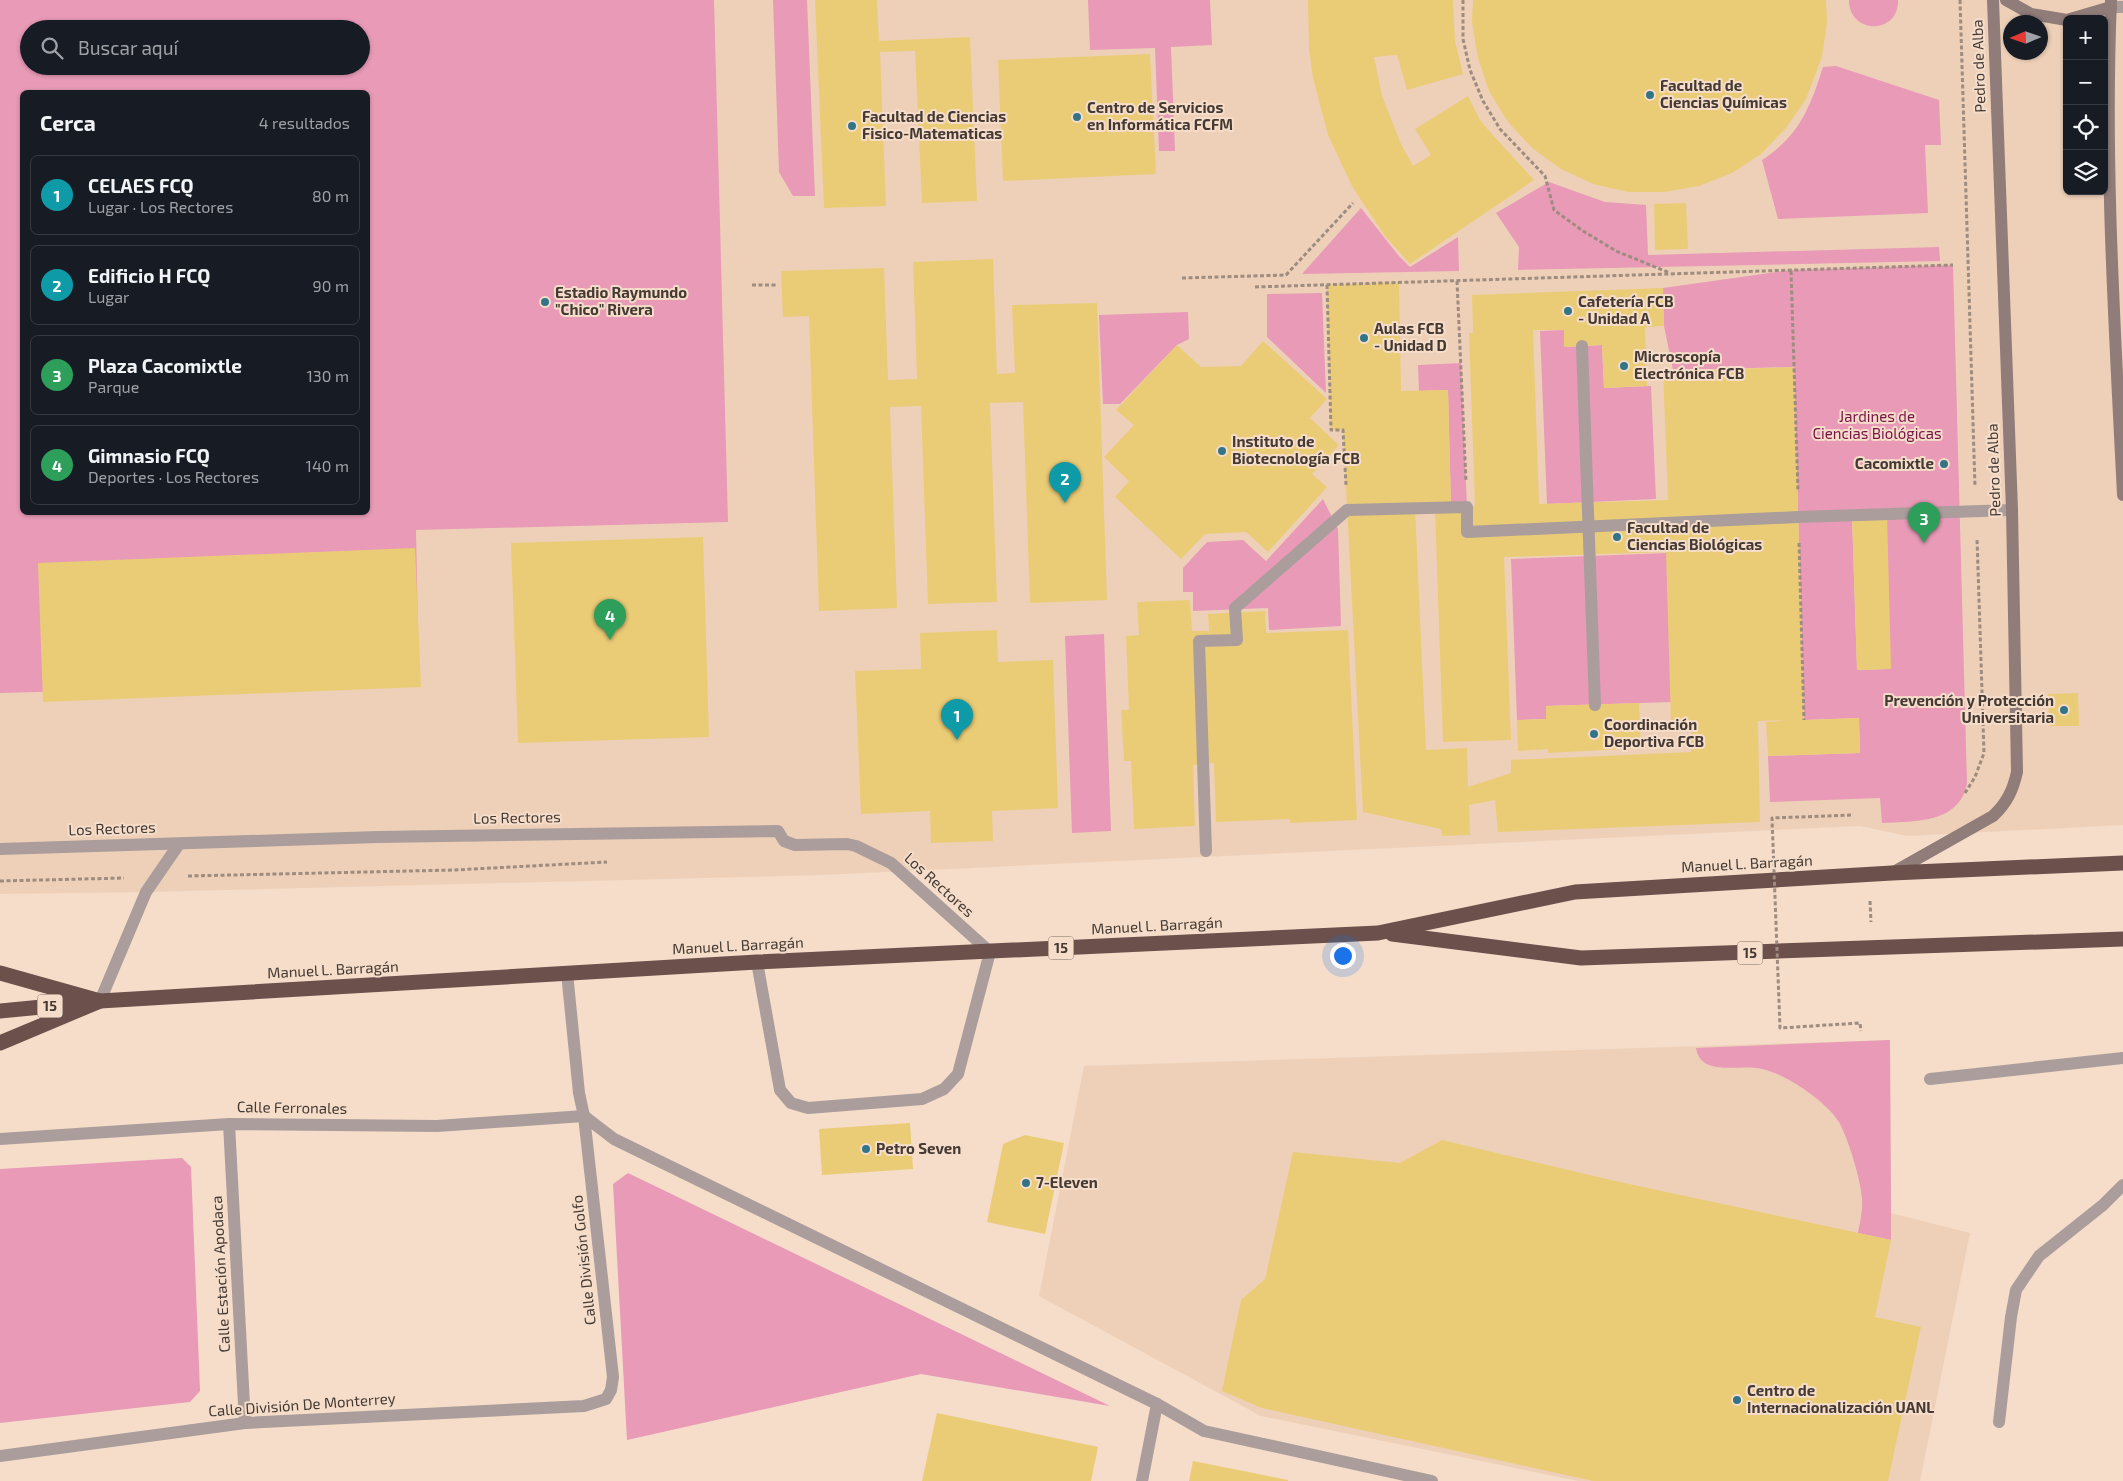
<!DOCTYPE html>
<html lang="es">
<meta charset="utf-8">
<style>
:root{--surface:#171b24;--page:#242831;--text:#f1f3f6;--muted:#9ea1a6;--line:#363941;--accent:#db2777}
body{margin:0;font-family:"Exo 2",sans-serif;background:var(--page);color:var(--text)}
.controls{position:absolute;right:15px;top:15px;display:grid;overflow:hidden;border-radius:8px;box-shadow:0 1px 4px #0004}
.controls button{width:45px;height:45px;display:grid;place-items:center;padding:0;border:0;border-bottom:1px solid var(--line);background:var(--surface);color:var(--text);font:25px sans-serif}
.compass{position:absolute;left:2003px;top:15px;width:45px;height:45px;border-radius:50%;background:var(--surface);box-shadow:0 1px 4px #0004;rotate:268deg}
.you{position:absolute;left:1342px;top:955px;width:18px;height:18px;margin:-12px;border:4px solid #fff;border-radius:50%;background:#1a73e8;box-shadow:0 0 0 8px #1a73e833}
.badge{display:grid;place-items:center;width:32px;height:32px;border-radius:50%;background:var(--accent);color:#fff;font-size:16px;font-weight:700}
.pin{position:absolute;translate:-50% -41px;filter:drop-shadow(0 1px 2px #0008)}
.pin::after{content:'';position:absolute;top:26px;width:18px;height:15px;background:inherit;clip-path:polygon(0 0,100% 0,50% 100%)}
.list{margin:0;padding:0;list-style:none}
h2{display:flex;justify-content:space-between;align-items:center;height:65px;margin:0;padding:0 20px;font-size:21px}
h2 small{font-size:16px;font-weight:400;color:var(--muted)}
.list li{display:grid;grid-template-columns:32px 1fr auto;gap:15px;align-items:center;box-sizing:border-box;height:80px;margin:0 10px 10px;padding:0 10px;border:1px solid var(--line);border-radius:8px}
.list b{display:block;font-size:19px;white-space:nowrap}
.list p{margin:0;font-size:16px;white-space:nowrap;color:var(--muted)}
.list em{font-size:16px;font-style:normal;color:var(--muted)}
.icon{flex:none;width:28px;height:28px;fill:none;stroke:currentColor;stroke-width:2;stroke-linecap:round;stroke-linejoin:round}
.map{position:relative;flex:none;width:2123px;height:1481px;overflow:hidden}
.search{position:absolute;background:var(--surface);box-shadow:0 1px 4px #0004;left:20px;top:20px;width:350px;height:55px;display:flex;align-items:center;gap:12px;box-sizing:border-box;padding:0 18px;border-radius:28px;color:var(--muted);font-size:19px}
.panel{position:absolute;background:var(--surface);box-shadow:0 1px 4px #0004;left:20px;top:90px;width:350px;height:425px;border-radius:8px}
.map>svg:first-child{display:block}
.built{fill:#eed0b8;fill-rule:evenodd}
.green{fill:#e89ab7;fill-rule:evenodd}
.building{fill:#eacc76;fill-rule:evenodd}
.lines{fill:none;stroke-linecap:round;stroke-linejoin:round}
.path{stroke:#9d8c7f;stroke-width:3;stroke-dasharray:4 2.5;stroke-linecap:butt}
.lane{stroke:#ab9d9b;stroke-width:12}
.street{stroke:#ab9d9b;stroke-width:12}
.secondary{stroke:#907c79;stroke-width:12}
.highway{stroke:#6b504c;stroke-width:15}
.path-bridge{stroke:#9d8c7f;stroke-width:3;stroke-dasharray:4 2.5;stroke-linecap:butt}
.poi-dot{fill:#337587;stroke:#f5ddca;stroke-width:2}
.labels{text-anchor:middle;stroke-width:4;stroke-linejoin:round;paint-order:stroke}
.shield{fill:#f5ddca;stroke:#796b60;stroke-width:1}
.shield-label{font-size:14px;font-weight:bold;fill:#443a33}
.street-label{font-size:15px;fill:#443a33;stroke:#f5ddca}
.poi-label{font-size:15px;font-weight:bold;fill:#443a33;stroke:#f5ddca;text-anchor:start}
.park-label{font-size:15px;fill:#771246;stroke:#f5ddca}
</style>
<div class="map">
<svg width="2123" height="1481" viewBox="0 0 2123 1481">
<rect width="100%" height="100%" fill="#f5ddca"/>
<g class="built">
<path d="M0,0h2123v825l-216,11 -47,-10 -1038,49 -676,17 -146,2zM2067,19h37v172h-37zM2010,22h30v30h-30zM29,29h332v37h-332zM22,92h346v420h-346z"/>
<polygon points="1890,1040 1891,1213 1970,1233 1920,1481 1578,1481 1261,1416 1039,1296 1084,1066"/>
</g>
<g class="green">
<path d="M0,0h714l14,522 -312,8 3,152 -419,11zM29,29h332v37h-332zM22,92h346v420h-346z"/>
<polygon points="773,0 807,0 815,196 793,196 779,172"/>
<polygon points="1088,0 1210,0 1212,45 1171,47 1175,151 1159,151 1155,48 1090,50"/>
<path d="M1849,0h49c1,35 -49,35 -49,0z"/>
<path d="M1836,66l103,34 2,45h-16l3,68 -150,6 -16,-59c37,-24 48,-52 61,-93z"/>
<polygon points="1549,182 1605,202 1646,205 1648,255 1939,247 1940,261 1518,270 1519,247 1496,213"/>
<polygon points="1361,208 1398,255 1410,267 1458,237 1459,271 1302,274"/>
<path d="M1953,265l14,518c-7,41 -53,38 -85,40l-2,-25 -110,4 -2,-46 92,-3 -1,-35 -55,2 -10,-353 -121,3 -9,-44 -1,-38 128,-18zM1852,515l39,154h-1l-33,1z"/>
<polygon points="1322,293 1326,393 1267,337 1267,294"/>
<polygon points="1188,312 1189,339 1177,345 1120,404 1103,404 1099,315"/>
<polygon points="1564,330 1565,347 1602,345 1604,388 1651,386 1656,499 1547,504 1540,331"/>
<polygon points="1461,363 1467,507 1451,507 1448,390 1419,391 1418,365"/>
<polygon points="1323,499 1338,529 1341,626 1269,630 1268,608 1193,611 1193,592 1183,592 1183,568 1207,542 1243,540 1266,561"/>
<polygon points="1668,553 1673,702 1546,706 1546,719 1517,720 1511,559"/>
<polygon points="1104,634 1111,831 1072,833 1065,636"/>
<path d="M1890,1040l1,173v27l-33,-7c2,-11 5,-23 4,-34 -1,-19 -14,-61 -23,-77 -13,-21 -53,-48 -77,-53 -17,-4 -37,2 -53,-4 -8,-3 -12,-10 -13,-17z"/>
<polygon points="182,1158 191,1167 200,1391 190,1402 0,1423 0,1169"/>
<polygon points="628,1173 1110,1406 921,1374 627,1440 613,1184"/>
</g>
<g class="building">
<polygon points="815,0 877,0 879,41 970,37 977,201 922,203 915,51 880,52 886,206 824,208"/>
<polygon points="1308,0 1453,0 1455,41 1463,74 1407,90 1397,55 1374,57 1382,96 1401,144 1413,166 1431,155 1415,129 1468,96 1480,120 1491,133 1534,180 1410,264 1385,236 1353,188 1328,135 1313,78 1309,49"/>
<polygon points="1473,0 1826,0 1827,23 1822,57 1806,99 1786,128 1761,154 1732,173 1699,186 1664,192 1628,192 1593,184 1561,169 1532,148 1508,122 1489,91 1478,58 1472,22"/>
<polygon points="1150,54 1156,174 1003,181 998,60"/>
<polygon points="1686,203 1688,249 1655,250 1654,204"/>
<polygon points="993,259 997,374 1015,373 1012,305 1097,303 1107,600 1030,603 1023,402 990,403 997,602 928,604 921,406 890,407 897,608 819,611 809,316 783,317 781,271 884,268 888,380 917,379 913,262"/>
<path d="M1399,282l2,109 47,-1 3,117 24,-1 -6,-173h4l-1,-38 191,-7 1,38 -19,1 2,59 -43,2 -2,-43 -38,2v-17h-31l6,174 129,-4 -5,-129 131,-4 10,353 55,-2 1,35 -92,3 -2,-34 25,-2 -33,1 2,101 -262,10 -3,-32 -26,5 1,30 -28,1 -1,-7 -78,-17 -20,-382h-12l-4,-145zM1415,508h20l8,234 68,-2 -7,-183 162,-5 5,171h20v29l-180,8v13l-43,14 -1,-39 -41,2z"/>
<polygon points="1263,341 1327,399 1310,418 1339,445 1312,474 1327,487 1268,552 1246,532 1205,534 1181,559 1115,497 1129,481 1104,457 1134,425 1116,410 1177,345 1201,367 1241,366"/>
<polygon points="1887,514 1891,669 1857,670 1852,515"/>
<polygon points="703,537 709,737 518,743 511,543"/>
<polygon points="415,548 421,687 43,702 38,563"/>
<polygon points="1190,600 1192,631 1209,631 1208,614 1265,611 1266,633 1348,630 1357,820 1290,823 1290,819 1216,822 1214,763 1204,764 1193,765 1195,826 1134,829 1131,761 1124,761 1121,710 1129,710 1126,636 1139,635 1137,602"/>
<polygon points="997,630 998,662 1053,660 1058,808 992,811 993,841 931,843 930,811 861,814 855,671 921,669 920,633"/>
<polygon points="2078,693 2079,726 2049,726 2048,694"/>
<polygon points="1639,703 1641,748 1548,753 1548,749 1518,751 1517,720 1546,719 1546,706"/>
<polygon points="910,1123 913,1169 822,1175 819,1129"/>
<polygon points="1025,1135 1064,1143 1045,1234 987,1222 1003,1144"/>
<polygon points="1442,1140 1615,1181 1891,1240 1875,1317 1921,1327 1888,1481 1593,1481 1262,1408 1222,1391 1241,1300 1265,1279 1293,1152 1400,1163"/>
<polygon points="937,1413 1098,1447 1091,1481 922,1481"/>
<polygon points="1193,1461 1288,1480 1288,1481 1189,1481"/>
</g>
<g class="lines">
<g class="path">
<polyline points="1463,0 1463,39 1470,70 1483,101 1500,129 1545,176 1554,210 1583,231 1616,251 1670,273"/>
<polyline points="1960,0 1975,487"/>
<polyline points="1791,271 1798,492"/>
<polyline points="1182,278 1286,275 1353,203"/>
<polyline points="1457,281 1466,481"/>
<polyline points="752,285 776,285"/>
<polyline points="1327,285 1331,430 1343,430 1346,485"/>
<polyline points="1255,287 1953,265"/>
<polyline points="1799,543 1804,720"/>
<polyline points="1965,793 1975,777 1984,753 1977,538"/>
<polyline points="188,876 454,870 607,862"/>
<polyline points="0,881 124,878"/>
<polyline points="1870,901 1871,922"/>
</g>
<g class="lane">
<polyline points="757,962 780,1090 791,1103 808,1108 922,1099 944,1089 958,1074 990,952"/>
<polyline points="100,1001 146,892 179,844"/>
<polyline points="1930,1079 2123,1058"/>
<polyline points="584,1116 614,1139 1157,1404 1204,1431 1432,1481"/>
<polyline points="1999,1422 2011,1317 2016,1290 2039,1256 2103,1205 2123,1185"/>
<polyline points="1142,1481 1157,1404"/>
</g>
<g class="street">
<polyline points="2111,7 2123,7"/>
<polyline points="1582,346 1595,705"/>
<polyline points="0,849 378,837 778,831 784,841 795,845 847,844 856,846 891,863 990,952"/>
<polyline points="1206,851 1199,641 1237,640 1235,608 1347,510 1467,507 1467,532 1798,517 2012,510"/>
<polyline points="229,1124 245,1423"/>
<polyline points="0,1139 229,1124 437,1126 584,1116"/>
<polyline points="0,1456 245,1423 584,1406 606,1399 611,1390 613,1377 584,1116 579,1093 567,973"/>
</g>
<g class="secondary">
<polyline points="2006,0 2031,14 2067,20"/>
<path d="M2111,0c-7,165 4,330 12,495"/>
<polyline points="2070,19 2111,7"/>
<path d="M1892,873l101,-57c14,-13 20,-26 24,-44l-5,-262 -19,-510"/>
</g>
<g class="highway">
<polyline points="1392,934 1581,958 2123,939"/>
<polyline points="0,973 100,1001 757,962 1378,933 1575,892 1892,873 2123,863"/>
<polyline points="0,1011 83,1003"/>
<polyline points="0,1043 100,1001"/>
</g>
<polyline class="path-bridge" points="1851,815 1772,818 1780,1028 1860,1023 1861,1031"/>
</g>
<g class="poi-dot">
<circle cx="1650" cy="95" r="5"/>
<circle cx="1077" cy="117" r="5"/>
<circle cx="852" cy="126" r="5"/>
<circle cx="545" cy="302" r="5"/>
<circle cx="1568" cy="311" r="5"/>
<circle cx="1364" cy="338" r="5"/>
<circle cx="1624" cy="366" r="5"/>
<circle cx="1222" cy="451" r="5"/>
<circle cx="1944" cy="464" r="5"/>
<circle cx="1617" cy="537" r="5"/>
<circle cx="2064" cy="710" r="5"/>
<circle cx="1594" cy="734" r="5"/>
<circle cx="866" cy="1149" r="5"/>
<circle cx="1026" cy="1183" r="5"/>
<circle cx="1737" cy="1400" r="5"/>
</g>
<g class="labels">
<g class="shield">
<rect x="1048.5" y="936.5" width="25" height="23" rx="4"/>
<rect x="1737.5" y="941.5" width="25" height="23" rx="4"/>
<rect x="37.5" y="994.5" width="25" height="23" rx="4"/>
</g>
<g class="shield-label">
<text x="1061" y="953">15</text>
<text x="1750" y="958">15</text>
<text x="50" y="1011">15</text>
</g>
<g class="street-label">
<text transform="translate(1979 66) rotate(-92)" y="5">Pedro de Alba</text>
<text transform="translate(1994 470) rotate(-92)" y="5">Pedro de Alba</text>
<text transform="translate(517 818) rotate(-1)" y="5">Los Rectores</text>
<text transform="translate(112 829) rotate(-2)" y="5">Los Rectores</text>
<text transform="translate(1747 864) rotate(-3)" y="5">Manuel L. Barragán</text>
<text transform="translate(939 885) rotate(42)" y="5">Los Rectores</text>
<text transform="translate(1157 926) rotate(-3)" y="5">Manuel L. Barragán</text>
<text transform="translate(738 946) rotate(-3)" y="5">Manuel L. Barragán</text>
<text transform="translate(333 970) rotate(-3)" y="5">Manuel L. Barragán</text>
<text transform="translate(292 1108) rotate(1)" y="5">Calle Ferronales</text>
<text transform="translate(584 1260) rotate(-96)" y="5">Calle División Golfo</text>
<text transform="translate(221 1274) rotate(-93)" y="5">Calle Estación Apodaca</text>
<text transform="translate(302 1405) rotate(-4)" y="5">Calle División De Monterrey</text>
</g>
<g class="poi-label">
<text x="1660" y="91">Facultad de<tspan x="1660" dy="17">Ciencias Químicas</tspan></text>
<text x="1087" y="113">Centro de Servicios<tspan x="1087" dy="17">en Informática FCFM</tspan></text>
<text x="862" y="122">Facultad de Ciencias<tspan x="862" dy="17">Fisico-Matematicas</tspan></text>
<text x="555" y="298">Estadio Raymundo<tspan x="555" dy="17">"Chico" Rivera</tspan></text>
<text x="1578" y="307">Cafetería FCB<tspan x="1578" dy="17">- Unidad A</tspan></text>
<text x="1374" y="334">Aulas FCB<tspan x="1374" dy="17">- Unidad D</tspan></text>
<text x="1634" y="362">Microscopía<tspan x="1634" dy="17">Electrónica FCB</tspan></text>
<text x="1232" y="447">Instituto de<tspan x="1232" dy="17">Biotecnología FCB</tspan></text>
<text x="1934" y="469" text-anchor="end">Cacomixtle</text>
<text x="1627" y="533">Facultad de<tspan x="1627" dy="17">Ciencias Biológicas</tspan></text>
<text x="2054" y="706" text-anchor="end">Prevención y Protección<tspan x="2054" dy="17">Universitaria</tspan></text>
<text x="1604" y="730">Coordinación<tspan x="1604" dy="17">Deportiva FCB</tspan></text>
<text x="876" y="1154">Petro Seven</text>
<text x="1036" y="1188">7-Eleven</text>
<text x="1747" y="1396">Centro de<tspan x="1747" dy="17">Internacionalización UANL</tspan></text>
</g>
<g class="park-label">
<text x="1877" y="422">Jardines de<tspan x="1877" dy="17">Ciencias Biológicas</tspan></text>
</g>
</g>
</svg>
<div class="controls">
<button>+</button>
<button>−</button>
<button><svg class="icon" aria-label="locate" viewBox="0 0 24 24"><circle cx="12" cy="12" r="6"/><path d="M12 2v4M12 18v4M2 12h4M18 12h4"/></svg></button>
<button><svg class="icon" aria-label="layers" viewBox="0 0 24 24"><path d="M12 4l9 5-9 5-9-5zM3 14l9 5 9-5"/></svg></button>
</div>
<svg class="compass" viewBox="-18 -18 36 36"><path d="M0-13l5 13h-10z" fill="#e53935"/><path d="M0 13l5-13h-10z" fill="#9ea1a6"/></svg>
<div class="you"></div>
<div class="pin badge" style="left:957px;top:740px;background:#0f9aa8">1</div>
<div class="pin badge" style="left:1065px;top:503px;background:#0f9aa8">2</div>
<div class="pin badge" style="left:1924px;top:543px;background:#2e9e5b">3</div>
<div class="pin badge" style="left:610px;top:640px;background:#2e9e5b">4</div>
<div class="search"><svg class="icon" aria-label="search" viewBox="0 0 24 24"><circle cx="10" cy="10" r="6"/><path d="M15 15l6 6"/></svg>Buscar aquí</div>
<section class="panel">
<h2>Cerca<small>4 resultados</small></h2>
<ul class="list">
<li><span class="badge" style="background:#0f9aa8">1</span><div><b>CELAES FCQ</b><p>Lugar · Los Rectores</p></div><em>80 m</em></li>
<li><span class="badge" style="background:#0f9aa8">2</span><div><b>Edificio H FCQ</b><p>Lugar</p></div><em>90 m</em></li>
<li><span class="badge" style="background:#2e9e5b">3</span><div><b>Plaza Cacomixtle</b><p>Parque</p></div><em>130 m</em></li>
<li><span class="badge" style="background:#2e9e5b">4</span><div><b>Gimnasio FCQ</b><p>Deportes · Los Rectores</p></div><em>140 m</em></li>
</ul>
</section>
</div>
